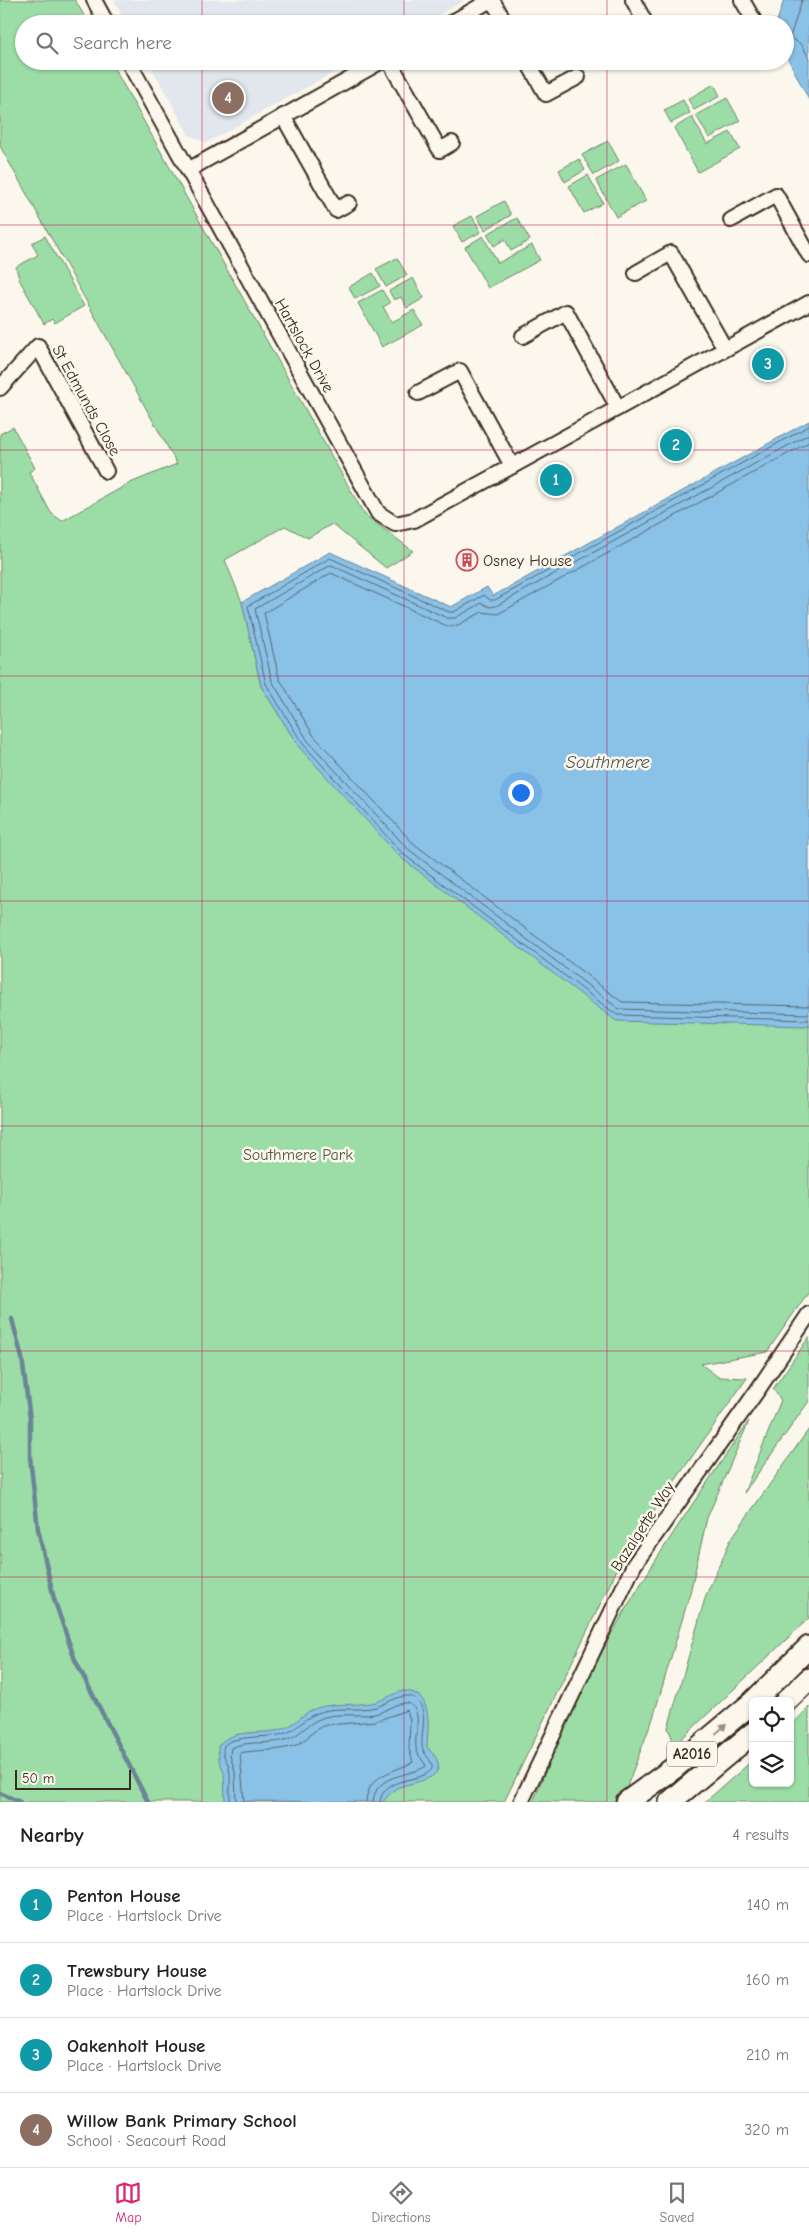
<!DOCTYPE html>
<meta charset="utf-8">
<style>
:root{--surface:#fff;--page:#f6f6f6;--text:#222;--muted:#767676;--line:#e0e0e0;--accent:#db2777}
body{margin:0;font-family:"Comic Neue",sans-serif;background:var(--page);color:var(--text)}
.controls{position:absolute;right:15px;bottom:15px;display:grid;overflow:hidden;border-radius:8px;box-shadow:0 1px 4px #0004}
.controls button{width:45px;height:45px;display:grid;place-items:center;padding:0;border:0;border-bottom:1px solid var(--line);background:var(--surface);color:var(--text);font:25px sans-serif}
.scale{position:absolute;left:15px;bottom:12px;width:116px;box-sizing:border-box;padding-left:5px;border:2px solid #3b2a1e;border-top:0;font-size:14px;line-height:18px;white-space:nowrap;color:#3b2a1e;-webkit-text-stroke:4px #fbf7ec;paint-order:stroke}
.you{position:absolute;left:520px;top:792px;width:18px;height:18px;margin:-12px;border:4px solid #fff;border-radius:50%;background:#1a73e8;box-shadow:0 0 0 8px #1a73e833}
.badge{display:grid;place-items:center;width:32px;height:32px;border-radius:50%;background:var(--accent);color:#fff;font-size:16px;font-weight:700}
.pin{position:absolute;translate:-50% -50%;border:2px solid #fff;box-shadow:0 1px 5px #0006}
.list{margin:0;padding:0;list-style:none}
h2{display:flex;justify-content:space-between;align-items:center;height:65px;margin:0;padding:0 20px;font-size:21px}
h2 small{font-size:16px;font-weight:400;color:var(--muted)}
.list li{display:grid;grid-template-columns:32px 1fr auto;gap:15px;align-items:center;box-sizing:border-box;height:75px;padding:0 20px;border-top:1px solid var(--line)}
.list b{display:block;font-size:19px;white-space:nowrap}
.list p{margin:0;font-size:16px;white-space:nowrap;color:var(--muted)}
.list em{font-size:16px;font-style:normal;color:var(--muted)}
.icon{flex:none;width:28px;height:28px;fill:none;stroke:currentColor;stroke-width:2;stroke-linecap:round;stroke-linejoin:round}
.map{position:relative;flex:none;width:809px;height:1802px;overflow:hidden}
.search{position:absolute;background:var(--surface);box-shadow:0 1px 4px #0004;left:15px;right:15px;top:15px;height:55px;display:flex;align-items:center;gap:12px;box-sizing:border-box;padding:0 18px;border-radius:28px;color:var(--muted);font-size:19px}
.sheet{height:365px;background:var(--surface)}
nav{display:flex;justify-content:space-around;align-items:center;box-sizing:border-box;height:70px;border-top:1px solid var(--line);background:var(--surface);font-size:14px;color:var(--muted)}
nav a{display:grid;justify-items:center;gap:2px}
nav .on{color:var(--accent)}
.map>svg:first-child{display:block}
.built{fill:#e2e7ed}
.green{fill:#9cdda7;stroke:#6c8462}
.water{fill:#89c1e7;stroke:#6a8597}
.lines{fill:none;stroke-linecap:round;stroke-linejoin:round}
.shore{stroke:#5a666e;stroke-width:1}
.stream{stroke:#6a8597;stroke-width:4.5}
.street-casing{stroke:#3b2a1e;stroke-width:18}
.primary-casing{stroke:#3b2a1e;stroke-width:25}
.street{stroke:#fbf7ec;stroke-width:14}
.primary{stroke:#fbf7ec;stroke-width:21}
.oneway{fill:#9b9085}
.grid{fill:none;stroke:#c2185b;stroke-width:1;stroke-opacity:0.55}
.labels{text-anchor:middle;stroke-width:5;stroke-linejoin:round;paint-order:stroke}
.shield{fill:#fbf7ec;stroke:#75685c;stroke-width:1}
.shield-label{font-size:15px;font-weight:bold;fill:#3b2a1e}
.street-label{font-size:16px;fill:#3b2a1e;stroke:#fbf7ec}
.poi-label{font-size:16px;fill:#3b2a1e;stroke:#fbf7ec;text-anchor:start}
.park-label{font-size:16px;fill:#535740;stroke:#fbf7ec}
.water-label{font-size:18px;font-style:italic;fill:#52575a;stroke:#fbf7ec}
</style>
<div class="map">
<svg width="809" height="1802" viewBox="0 0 809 1802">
<rect width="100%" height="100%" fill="#fbf7ec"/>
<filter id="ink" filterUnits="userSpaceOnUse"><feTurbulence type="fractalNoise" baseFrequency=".02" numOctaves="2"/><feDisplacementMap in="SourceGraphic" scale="10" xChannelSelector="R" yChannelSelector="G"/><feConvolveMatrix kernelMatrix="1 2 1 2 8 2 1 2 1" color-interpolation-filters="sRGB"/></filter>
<g filter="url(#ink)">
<g class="built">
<polygon points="114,0 465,0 422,24 127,24"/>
<polygon points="148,61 354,61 206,143 189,135"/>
</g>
<g class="green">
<polygon points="0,0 75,0 89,24 24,24 24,61 110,61 364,514 413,551 386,568 332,524 308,538 285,526 225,560 242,602 261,686 299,747 809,1022 809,1291 767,1352 701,1364 718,1377 747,1378 626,1551 504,1802 0,1802 0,434 13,427 35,468 29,472 51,513 62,521 130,483 177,464 0,146"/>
<polygon points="714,84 720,96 694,110 688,99"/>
<polygon points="727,98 740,121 709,138 696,115"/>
<polygon points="683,100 690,113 671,123 664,110"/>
<polygon points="692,117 707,144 730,132 740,149 698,172 674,128"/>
<polygon points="608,141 619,161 594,175 582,155"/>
<polygon points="579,159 585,170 565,182 559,170"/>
<polygon points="626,164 646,201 616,217 596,180"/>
<polygon points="588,175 603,203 584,213 569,186"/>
<polygon points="504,201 511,215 485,230 477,216"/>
<polygon points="472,216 481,232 462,242 453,226"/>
<polygon points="517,218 530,240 511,251 505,239 494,246 487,234"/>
<polygon points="45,236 84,306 55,323 52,319 44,324 19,279 16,267 38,255 32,243"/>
<polygon points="483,236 498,263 532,245 540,260 488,288 465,247"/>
<polygon points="397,258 407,275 386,287 376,269"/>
<polygon points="373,273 380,286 355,299 349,287"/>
<polygon points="413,278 424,298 407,308 401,297 394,300 389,291"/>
<polygon points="382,290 390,303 383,307 392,322 414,310 423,325 382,347 358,303"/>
<polygon points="809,1337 809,1401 744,1493 781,1400 773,1389"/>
<path d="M749,1421l-42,97 -17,75 -37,125 -32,84h-88c30,-76 66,-151 109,-220 34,-55 71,-108 107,-161z"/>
<polygon points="809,1429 809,1618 675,1745 668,1728 706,1595 731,1539"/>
<polygon points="809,1707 809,1802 705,1802 753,1760 753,1783 790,1783 790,1727"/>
</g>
<g class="water">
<polygon points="784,0 809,0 809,100 785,53 785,24 776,24"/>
<polygon points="809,421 809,1025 804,1026 616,1021 400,857 299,747 261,686 242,602 330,552 451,607 487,587 493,596"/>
<path d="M403,1691c31,0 25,35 24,56 3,4 8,8 10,13 9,21 -28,22 -40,28 -6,3 -10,9 -14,14l-158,-1 -1,-29 -5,-12 -1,-14c15,-19 43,-10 64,-17 13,-3 20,-16 32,-20 19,-7 38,-3 57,-6 12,-2 21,-9 32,-12z"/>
</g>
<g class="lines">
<g class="shore">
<polyline points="802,0 790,37 802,45 809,58"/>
<polyline points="809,426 495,600 490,600 484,595 454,612 449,612 330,558 248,606 266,684 303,744 403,854 617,1015 809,1020"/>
<polyline points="809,434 496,606 490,607 482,603 455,618 447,618 331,565 255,609 272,681 308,741 408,849 619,1009 809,1014"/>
<polyline points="809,442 498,614 482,612 458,625 447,626 331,573 264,613 279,678 314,736 413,843 622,1002 809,1006"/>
<path d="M230,1802c-1,-11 2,-27 -2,-38 -3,-6 -7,-12 -4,-18 6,-11 47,-8 59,-12 13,-3 20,-15 32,-20 19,-9 41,-2 61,-7 12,-3 30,-19 42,-6 10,12 3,31 4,45 1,9 11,13 10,23 -12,15 -49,6 -52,33"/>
<path d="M236,1802l-1,-31 -5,-15 1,-8c16,-8 37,-3 54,-8 14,-4 20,-14 32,-20 18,-9 40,-3 58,-6 12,-3 21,-12 33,-11 16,7 6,31 8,45 1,7 8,13 10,18 -16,11 -51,7 -53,36"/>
<path d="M244,1802l-4,-49c19,-4 38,-1 56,-8 11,-5 18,-17 30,-20l50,-4 31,-11 3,10 -1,29 4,13c-18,10 -46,12 -47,40"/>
</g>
<g class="stream">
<polyline points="12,1319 22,1358 30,1419 30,1457 38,1529 54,1599 75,1660 148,1802"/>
<polyline points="0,1793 20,1802"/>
</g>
<g class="street-casing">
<g id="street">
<polyline points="94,0 107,24"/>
<polyline points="492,0 506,24"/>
<polyline points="633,0 646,24"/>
<polyline points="742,0 753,19"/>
<polyline points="449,24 491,0"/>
<polyline points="128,61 378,513 395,524 414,520 809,303"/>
<polyline points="389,61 440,150 452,143"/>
<polyline points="527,61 546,94 578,77"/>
<polyline points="283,116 336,210 349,203"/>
<polyline points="188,170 382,61"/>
<polyline points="731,220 776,195 809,255"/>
<polyline points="636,273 671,253 725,349"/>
<polyline points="523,336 566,312 618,408"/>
<polyline points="0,388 38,346 106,471"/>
<polyline points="418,393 460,371 512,466"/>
<polyline points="521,1802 634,1565 757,1391 809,1314"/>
</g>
</g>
<g class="primary-casing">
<g id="primary">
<polyline points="754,1701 809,1647"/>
<polyline points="786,1701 809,1679"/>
<polyline points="627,1802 674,1768 753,1702"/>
<polyline points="670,1802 753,1733"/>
</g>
</g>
<use href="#street" class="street"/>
<use href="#primary" class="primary"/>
</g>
<defs><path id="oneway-solid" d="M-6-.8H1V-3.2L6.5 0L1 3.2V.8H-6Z" transform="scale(1.25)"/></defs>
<use class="oneway" href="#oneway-solid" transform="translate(721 1729) rotate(-41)"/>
</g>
<path class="grid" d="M202,0v24M404,0v24M607,0v24M202,61v1741M404,61v1741M607,61v1741M0,225h809M0,450h809M0,676h809M0,901h809M0,1126h809M0,1351h809M0,1577h809"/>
<defs>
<g id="building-ring" transform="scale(1.125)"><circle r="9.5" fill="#fbf7ec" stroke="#d1495b" stroke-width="1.5"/><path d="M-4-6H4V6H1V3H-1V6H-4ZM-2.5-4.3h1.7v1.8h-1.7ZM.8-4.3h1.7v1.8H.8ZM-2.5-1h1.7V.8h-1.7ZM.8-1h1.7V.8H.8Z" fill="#d1495b"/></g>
</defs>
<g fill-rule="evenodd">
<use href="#building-ring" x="467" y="560"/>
</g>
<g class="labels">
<rect class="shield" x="667" y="1741.5" width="50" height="25" rx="4"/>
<g class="shield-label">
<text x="692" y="1759">A2016</text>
</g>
<g class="street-label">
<text transform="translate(305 345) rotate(61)" y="6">Hartslock Drive</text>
<text transform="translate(87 400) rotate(61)" y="6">St Edmunds Close</text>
<text transform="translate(642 1526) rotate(-57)" y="6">Bazalgette Way</text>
</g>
<g class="poi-label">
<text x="483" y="566">Osney House</text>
</g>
<g class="park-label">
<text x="298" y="1160">Southmere Park</text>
</g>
<g class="water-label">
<text x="608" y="768">Southmere</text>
</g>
</g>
</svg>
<div class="controls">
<button><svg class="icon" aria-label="locate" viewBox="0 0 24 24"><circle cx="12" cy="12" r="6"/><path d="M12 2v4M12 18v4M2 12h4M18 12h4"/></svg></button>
<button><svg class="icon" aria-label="layers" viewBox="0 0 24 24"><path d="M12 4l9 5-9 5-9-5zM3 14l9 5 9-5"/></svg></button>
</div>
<div class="scale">50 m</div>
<div class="you"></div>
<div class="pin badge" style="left:556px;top:480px;background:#0f9aa8">1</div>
<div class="pin badge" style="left:676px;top:445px;background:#0f9aa8">2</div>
<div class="pin badge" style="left:768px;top:364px;background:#0f9aa8">3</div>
<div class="pin badge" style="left:228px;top:98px;background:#8d6e63">4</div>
<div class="search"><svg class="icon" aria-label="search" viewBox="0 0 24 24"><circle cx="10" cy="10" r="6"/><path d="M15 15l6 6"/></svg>Search here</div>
</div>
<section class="sheet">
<h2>Nearby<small>4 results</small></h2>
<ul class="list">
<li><span class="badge" style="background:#0f9aa8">1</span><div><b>Penton House</b><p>Place · Hartslock Drive</p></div><em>140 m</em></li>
<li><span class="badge" style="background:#0f9aa8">2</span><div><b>Trewsbury House</b><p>Place · Hartslock Drive</p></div><em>160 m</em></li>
<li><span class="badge" style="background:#0f9aa8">3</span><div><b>Oakenholt House</b><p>Place · Hartslock Drive</p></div><em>210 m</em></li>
<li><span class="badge" style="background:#8d6e63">4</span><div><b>Willow Bank Primary School</b><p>School · Seacourt Road</p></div><em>320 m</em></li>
</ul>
</section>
<nav>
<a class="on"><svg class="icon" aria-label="map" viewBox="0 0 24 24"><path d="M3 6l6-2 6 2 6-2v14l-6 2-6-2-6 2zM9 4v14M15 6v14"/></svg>Map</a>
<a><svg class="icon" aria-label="directions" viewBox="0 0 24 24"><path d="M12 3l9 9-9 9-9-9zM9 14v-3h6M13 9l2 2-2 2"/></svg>Directions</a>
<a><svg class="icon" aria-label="saved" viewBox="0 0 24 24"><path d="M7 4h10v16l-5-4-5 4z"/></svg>Saved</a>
</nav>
